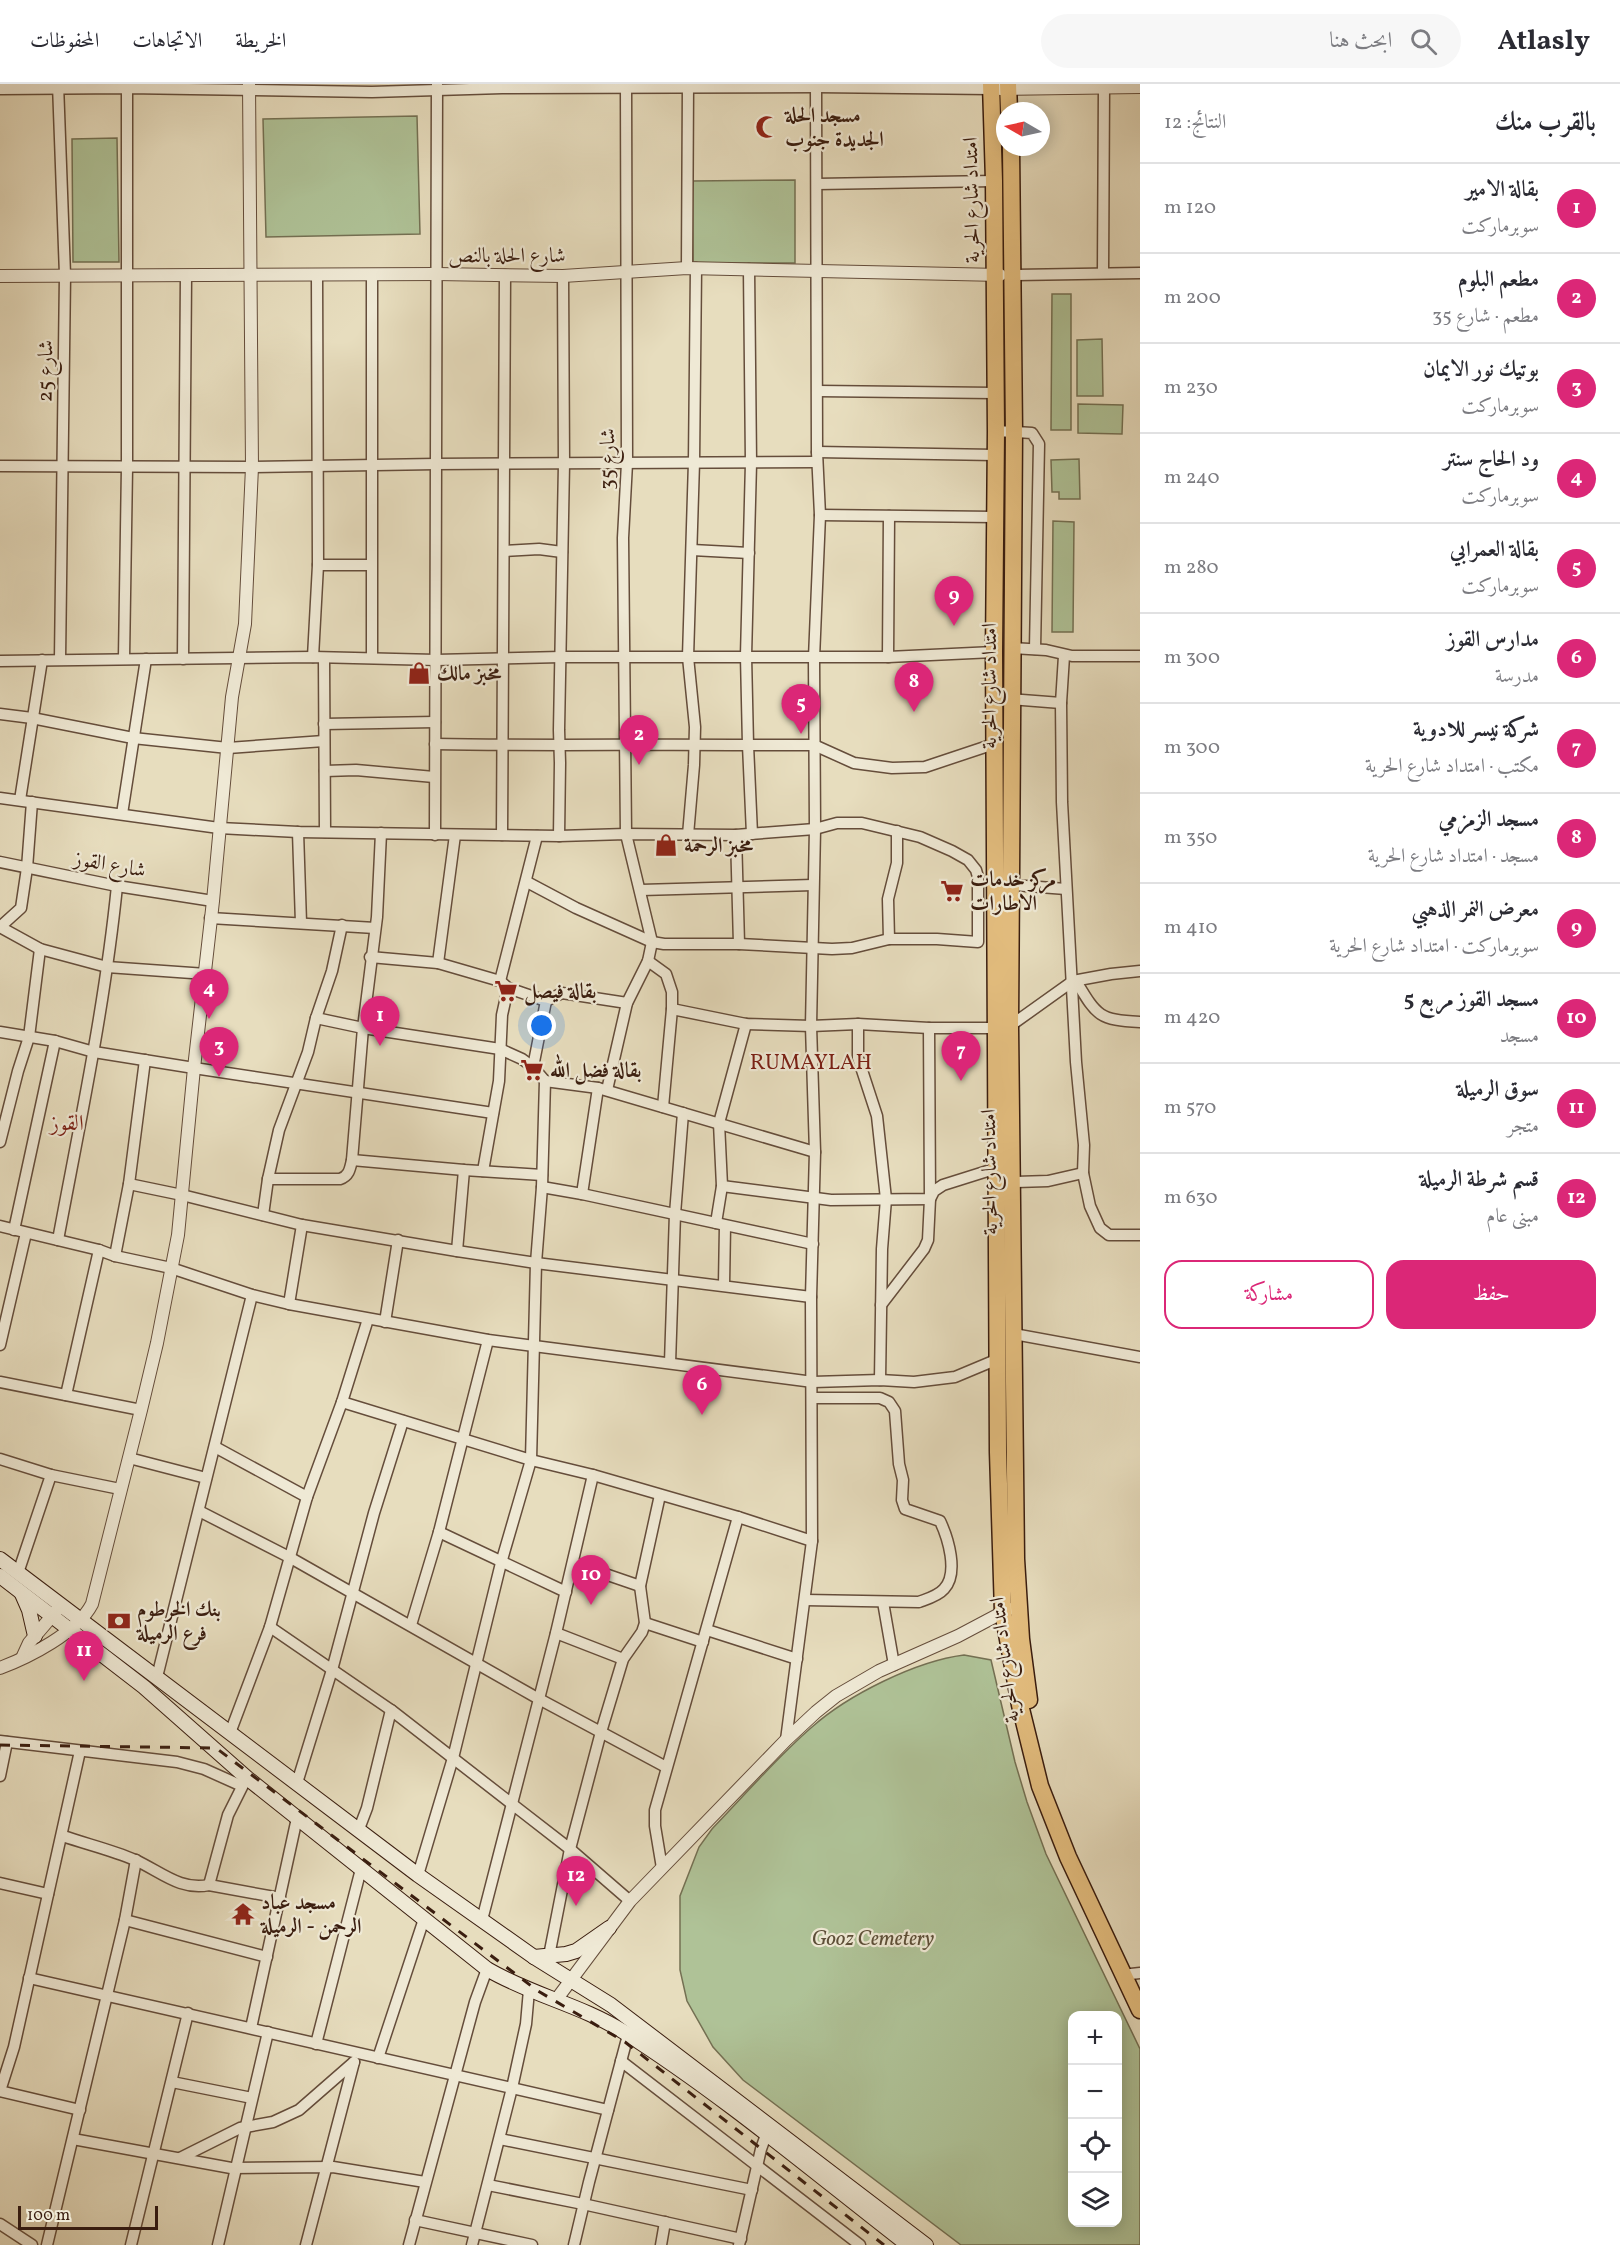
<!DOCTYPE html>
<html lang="ar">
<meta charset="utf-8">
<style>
:root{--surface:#fff;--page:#f7f7f7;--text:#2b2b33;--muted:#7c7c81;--line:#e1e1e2;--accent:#db2777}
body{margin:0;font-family:Vollkorn,Amiri,serif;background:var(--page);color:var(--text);direction:rtl}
.controls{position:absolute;right:18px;bottom:18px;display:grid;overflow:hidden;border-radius:12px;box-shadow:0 3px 15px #0003}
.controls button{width:54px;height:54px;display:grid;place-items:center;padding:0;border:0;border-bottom:2px solid var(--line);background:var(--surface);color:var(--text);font:30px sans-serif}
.compass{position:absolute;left:996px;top:18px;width:54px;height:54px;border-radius:50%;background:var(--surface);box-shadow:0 3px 15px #0003;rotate:279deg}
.scale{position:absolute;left:18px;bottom:15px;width:140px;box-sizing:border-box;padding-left:6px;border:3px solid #3a1d0f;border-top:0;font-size:16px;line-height:21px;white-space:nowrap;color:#3a1d0f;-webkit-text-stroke:4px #efe9d5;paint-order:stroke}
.you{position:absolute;left:542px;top:942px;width:21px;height:21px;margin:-15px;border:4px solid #fff;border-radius:50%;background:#1a73e8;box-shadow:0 0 0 9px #1a73e833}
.badge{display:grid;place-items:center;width:39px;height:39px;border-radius:50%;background:var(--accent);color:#fff;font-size:20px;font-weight:700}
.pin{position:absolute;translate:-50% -50px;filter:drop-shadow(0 2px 3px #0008)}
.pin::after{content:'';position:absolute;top:32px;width:21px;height:18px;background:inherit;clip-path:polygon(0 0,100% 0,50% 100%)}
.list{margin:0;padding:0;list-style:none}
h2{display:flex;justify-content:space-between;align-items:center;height:78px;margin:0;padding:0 24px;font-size:26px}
h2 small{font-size:20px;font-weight:400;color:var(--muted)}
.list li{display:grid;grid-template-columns:39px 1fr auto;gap:18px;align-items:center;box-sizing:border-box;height:90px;padding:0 24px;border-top:2px solid var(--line)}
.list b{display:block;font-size:22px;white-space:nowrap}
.list p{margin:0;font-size:20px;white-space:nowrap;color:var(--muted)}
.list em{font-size:20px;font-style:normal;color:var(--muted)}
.actions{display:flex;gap:12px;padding:18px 24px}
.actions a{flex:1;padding:14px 0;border:2px solid var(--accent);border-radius:18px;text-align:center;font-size:21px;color:var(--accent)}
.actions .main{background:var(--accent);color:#fff}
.icon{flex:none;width:33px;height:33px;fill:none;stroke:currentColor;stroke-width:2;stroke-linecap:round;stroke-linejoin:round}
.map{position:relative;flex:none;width:1140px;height:2161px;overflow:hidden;direction:ltr}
header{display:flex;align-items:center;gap:36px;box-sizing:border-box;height:84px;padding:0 30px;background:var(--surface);border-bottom:2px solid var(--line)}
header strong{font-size:28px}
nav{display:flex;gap:33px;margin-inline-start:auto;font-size:21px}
.search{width:420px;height:54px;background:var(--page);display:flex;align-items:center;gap:15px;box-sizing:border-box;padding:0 21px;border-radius:33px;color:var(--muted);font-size:22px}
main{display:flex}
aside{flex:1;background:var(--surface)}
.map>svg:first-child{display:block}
.green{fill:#afc297;stroke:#747053;stroke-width:1.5;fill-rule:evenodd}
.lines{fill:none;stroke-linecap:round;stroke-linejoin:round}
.minor-casing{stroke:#654d3b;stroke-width:13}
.tertiary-casing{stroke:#654d3b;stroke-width:14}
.secondary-casing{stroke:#3a1d0f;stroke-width:16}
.primary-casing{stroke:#3a1d0f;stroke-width:19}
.minor{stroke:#efe9d5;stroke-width:10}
.tertiary{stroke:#efe9d5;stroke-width:12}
.secondary{stroke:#efe9d5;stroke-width:14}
.primary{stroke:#e4be7f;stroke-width:16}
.rail{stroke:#3a1d0f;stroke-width:3;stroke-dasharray:10 10;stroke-linecap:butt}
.labels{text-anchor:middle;stroke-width:4.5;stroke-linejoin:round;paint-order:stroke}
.poi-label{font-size:21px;font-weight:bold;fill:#3a1d0f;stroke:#efe9d5;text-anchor:start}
.street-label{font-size:21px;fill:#3a1d0f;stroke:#efe9d5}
.park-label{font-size:21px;font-style:italic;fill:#5d4f38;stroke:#efe9d5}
.neighbourhood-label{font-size:22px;fill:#7a1f14;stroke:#efe9d5}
</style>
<header>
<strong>Atlasly</strong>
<div class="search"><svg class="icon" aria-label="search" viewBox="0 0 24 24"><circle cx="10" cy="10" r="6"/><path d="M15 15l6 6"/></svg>ابحث هنا</div>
<nav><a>الخريطة</a><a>الاتجاهات</a><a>المحفوظات</a></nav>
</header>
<main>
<aside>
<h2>بالقرب منك<small>النتائج: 12</small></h2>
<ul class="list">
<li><span class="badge">1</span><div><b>بقالة الامير</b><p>سوبرماركت</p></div><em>120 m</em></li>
<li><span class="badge">2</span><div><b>مطعم البلوم</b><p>مطعم · شارع 35</p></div><em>200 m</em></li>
<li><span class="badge">3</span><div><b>بوتيك نور الايمان</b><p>سوبرماركت</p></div><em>230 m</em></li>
<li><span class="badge">4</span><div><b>ود الحاج سنتر</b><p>سوبرماركت</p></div><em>240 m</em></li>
<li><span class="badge">5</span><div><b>بقالة العمرابي</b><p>سوبرماركت</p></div><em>280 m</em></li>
<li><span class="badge">6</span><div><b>مدارس القوز</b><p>مدرسة</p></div><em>300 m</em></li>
<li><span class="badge">7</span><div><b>شركة نيسر للادوية</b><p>مكتب · امتداد شارع الحرية</p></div><em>300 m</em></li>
<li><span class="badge">8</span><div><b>مسجد الزمزمي</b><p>مسجد · امتداد شارع الحرية</p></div><em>350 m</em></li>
<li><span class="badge">9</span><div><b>معرض النمر الذهبي</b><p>سوبرماركت · امتداد شارع الحرية</p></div><em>410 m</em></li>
<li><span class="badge">10</span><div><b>مسجد القوز مربع 5</b><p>مسجد</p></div><em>420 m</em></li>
<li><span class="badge">11</span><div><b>سوق الرميلة</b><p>متجر</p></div><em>570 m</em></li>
<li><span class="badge">12</span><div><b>قسم شرطة الرميلة</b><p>مبنى عام</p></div><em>630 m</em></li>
</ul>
<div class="actions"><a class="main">حفظ</a><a>مشاركة</a></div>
</aside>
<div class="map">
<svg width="1140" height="2161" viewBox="0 0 1140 2161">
<rect width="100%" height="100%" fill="#e7ddbe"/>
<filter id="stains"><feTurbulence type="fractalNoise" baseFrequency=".00333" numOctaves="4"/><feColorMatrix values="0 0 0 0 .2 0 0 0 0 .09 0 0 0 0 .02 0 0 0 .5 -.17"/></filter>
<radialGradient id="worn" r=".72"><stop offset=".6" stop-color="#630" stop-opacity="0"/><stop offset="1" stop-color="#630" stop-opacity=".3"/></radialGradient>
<g class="green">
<polygon points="417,32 420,150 266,153 263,35"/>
<polygon points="117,54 119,178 73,178 72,55"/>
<polygon points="795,96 795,179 693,179 692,97"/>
<polygon points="1052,210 1071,210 1071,346 1051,346"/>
<polygon points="1102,255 1103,312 1077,312 1077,256"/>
<polygon points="1078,320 1123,321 1122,350 1078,349"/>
<polygon points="1079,375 1080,415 1059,415 1059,408 1052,408 1051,376"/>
<polygon points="1053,437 1074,438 1073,548 1052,548"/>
<path d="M964,1571l27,5 24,102 12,40 19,52 94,195v196h-179l-218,-165 -30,-33 -26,-46 -7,-31v-74l19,-49 13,-18c33,-34 64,-71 100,-102 36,-32 104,-66 152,-72zM1072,1932h46v206h-46z"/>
</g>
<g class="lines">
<g class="minor-casing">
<g id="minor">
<polyline points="58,0 65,191 60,575"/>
<polyline points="0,5 127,4 372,8 502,4 817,3 991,5"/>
<polyline points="817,100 994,97"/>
<polyline points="687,184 688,0"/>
<polyline points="1103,189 1104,3"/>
<polyline points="1013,191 1140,189"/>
<polyline points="818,307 995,309"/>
<polyline points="996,347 1032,349 1039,360 1035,565"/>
<polyline points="817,368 995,371"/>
<polyline points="0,382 252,383 436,380 817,378"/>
<polyline points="820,431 995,433"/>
<polyline points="692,466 749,469"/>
<polyline points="504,467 539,465 562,468"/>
<polyline points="318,481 371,481"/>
<polyline points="1011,564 1046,566 1072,572 1140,572"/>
<polyline points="1064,572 1061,619 1062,718 1076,978 1084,1061 1083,1089 1090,1122 1100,1144 1109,1151 1140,1151"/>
<polyline points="313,573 318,481 317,191"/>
<polyline points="372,573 372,191"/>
<polyline points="888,573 889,432"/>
<polyline points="124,574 127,383 127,0"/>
<polyline points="324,574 325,748"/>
<polyline points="183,575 186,192"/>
<polyline points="0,577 313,573 436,576 561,573 888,573 994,568"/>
<polyline points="1011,615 1061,619"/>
<polyline points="0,630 32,634 133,654 228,664 324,657"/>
<polyline points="324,640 435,638"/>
<path d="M435,660c105,2 209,0 313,1l-2,-89 5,-193 -2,-194"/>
<polyline points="325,687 356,686 434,693"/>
<polyline points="0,714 219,744 298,748 559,752 626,750 736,751 815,745 837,739 862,739 920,753 952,767 968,776 976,786 978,793 978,858 937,855 889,855 852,864 832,865 739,860 664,860 652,858 576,824 527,798"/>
<polyline points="20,716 42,576"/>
<polyline points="32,718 27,784 21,824 0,843 40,865 107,883 206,890"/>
<polyline points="122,730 146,575"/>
<polyline points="298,748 301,839"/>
<polyline points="752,750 748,661 814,661 854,679 892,684 925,683 994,660"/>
<polyline points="435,751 437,1"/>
<polyline points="502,751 505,191"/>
<polyline points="688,751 694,681 695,643 688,573 694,378 696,184"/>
<polyline points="736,751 739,860"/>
<polyline points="559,752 560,679 559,646 564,380 563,192"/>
<polyline points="0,778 117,802 213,817"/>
<polyline points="1012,801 1066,805"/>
<polyline points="641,806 813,801"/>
<polyline points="210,834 375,844"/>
<polyline points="889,855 888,815 897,779 897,747"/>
<polyline points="370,873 438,879 500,897 508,904 546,917 562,909 627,919"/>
<polyline points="648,877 666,890 672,908 672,925 663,1023"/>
<polyline points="438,879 455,751"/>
<polyline points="500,897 537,752"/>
<path d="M1076,897c21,35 23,39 64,41"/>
<polyline points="672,925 746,940 811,942 858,940 929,944 996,944"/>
<polyline points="316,934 363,944 500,965 522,975 533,983 545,997 542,1103 536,1179 531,1376 501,1479 453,1674 418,1791"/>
<polyline points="858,940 858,974 877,1032 886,1115 882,1165 880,1296"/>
<polyline points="1010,942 1073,897 1111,890 1140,887"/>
<polyline points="0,948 55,957 94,968 194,984 493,1029"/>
<polyline points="533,983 546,917"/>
<polyline points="545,997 598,1004 815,1068"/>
<polyline points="607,1006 627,919 648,877 652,858 626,750 623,454 627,379 626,0"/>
<polyline points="0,1058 18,987 29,953 40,865"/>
<polyline points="352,1076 464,1086 542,1091"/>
<polyline points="483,1087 499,997 502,931 508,904"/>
<path d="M268,1095h72c9,-3 10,-10 12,-19l11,-132 14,-111 4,-84"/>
<polyline points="1012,1098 1048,1097 1083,1089"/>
<polyline points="129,1100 182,1111 302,1141 457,1167 536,1179 811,1213"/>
<polyline points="722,1102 831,1116 930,1115 934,1107 943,1101 997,1084"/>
<polyline points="542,1103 582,1110 813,1160"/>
<polyline points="582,1110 598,1004"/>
<polyline points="263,1131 268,1095 279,1046 308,968 316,934 332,887 342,841"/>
<polyline points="716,1139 722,1102 719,1039 746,940"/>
<polyline points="0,1142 99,1166 115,1172 171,1184 252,1211 289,1220 488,1256 813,1298 880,1296 914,1298 955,1293 998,1275"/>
<polyline points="14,1146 55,957"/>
<path d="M58,1156c22,-118 47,-235 59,-354"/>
<polyline points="457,1167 464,1086"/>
<polyline points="115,1172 129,1100 145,976"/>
<polyline points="724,1201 725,1142"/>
<polyline points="289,1220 302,1141"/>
<polyline points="881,1221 924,1165 928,1156 930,1115 929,944"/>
<polyline points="385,1238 398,1156"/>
<polyline points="1014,1250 1140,1273"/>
<polyline points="0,1261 26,1149"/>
<polyline points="670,1279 675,1130 683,1029"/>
<polyline points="0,1298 141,1326"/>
<polyline points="66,1311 99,1166"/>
<polyline points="342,1318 531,1376 593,1391 738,1433 812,1457"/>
<polyline points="215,1363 307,1413"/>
<polyline points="129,1374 206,1394"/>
<polyline points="0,1375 51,1391 120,1405"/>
<polyline points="199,1427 289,1473 539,1615 666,1683"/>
<polyline points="439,1448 566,1508"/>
<polyline points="573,1479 640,1502"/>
<polyline points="18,1489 51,1391"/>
<path d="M805,1516l114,2c8,-3 19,-6 25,-13 15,-16 4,-51 -4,-68l-35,-12 -3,-9 1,-20 -4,-16 -4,-53 -6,-9 -9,-4h-68"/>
<polyline points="883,1518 894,1581"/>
<polyline points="645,1539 703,1558"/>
<polyline points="411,1541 439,1448 488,1256"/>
<polyline points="270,1543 391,1626 570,1765 630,1817"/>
<polyline points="707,1546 797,1575"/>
<polyline points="556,1549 623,1575"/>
<polyline points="157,1593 252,1211"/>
<polyline points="230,1649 270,1543 307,1413 342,1318 368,1235"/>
<polyline points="786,1656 812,1457 811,1213 815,1068 811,942 815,745 814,574 820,431 817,368 816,0"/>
<polyline points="0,1657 177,1678 204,1685 242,1702"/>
<polyline points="0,1692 7,1658"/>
<polyline points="297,1699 332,1586 374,1429 403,1337"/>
<polyline points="359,1745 367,1724 391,1626"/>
<path d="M63,1752c23,8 49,14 72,24 25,11 45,31 74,25l71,13"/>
<polyline points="662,1784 655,1742 655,1726 738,1433"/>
<polyline points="0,1799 48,1810"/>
<polyline points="209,1801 228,1731 245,1697"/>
<polyline points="125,1836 267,1873"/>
<polyline points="482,1836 556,1549 593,1391"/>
<polyline points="549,1872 570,1765 601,1648 623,1575 642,1548 645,1539 640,1502 660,1411"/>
<polyline points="1131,1890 1140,1889"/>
<polyline points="29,1894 608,2026"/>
<polyline points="251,1944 297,1734"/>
<polyline points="316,1960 361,1785"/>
<polyline points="378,1974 424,1835"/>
<polyline points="621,1977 860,2161"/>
<polyline points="172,1998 252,2014"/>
<polyline points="0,2007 14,1963 80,1667"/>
<polyline points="0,2007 80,2026"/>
<polyline points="73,2055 231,2084 333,2083 425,2098"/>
<polyline points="500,2055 752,2106"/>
<polyline points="180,2074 240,2044 273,2038 299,2026 354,1978"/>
<polyline points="488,2101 583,2120 741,2155"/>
<polyline points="415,2136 532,2161"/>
<polyline points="0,2140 32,2161"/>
<polyline points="47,2161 125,1836 136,1776"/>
<polyline points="131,2161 188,1929"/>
<polyline points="218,2161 268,1948"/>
<polyline points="306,2161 354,1978"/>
<polyline points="409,2161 475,1918 487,1885"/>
<polyline points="472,2161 512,2004 526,1940 529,1906"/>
<polyline points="574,2161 589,2098 628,1951"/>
<polyline points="661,2161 665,2138"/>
<polyline points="739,2161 761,2065 766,2051"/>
</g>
</g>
<g class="tertiary-casing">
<g id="tertiary">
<polyline points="1000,5 1140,3"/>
<polyline points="0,192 437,190 563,192 687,184 1000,191"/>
<polyline points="23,1572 29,1559 58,1525"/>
<path d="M0,1584c29,-11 77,-35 92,-64l49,-194 16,-67 21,-108 16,-167 19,-167 19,-204 13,-73 7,-157 -3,-383"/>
<polyline points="556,1916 630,1817 786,1656 816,1628 836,1612 879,1587 958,1552 1009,1525"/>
</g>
</g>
<g class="secondary-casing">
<g id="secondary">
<polyline points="0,1475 418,1791 534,1873 611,1921 926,2161"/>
<path d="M0,1492l144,111 103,91 240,191c44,26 94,36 137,63 99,63 191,141 284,213"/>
<polyline points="22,1510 29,1526 35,1552"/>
<polyline points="534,1873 566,1870 576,1867 609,1844"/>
</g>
</g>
<g class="primary-casing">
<g id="primary">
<polyline points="991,0 994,97 996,347 994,568 998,1368 1003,1528 1020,1621 1040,1702 1068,1773 1140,1926"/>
<polyline points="1008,0 1009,27"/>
<polyline points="1011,63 1014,347 1010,942 1016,1475 1021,1555 1029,1616"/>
</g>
</g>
<use href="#minor" class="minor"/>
<use href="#tertiary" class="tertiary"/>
<use href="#secondary" class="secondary"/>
<use href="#primary" class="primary"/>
<polyline class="rail" points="0,1661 216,1664 538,1907 625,1958 884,2161"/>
</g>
<defs>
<g id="mosque-bare" transform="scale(1.8)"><path d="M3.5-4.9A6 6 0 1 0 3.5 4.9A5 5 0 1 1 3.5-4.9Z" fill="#8f2418" stroke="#efe9d5" stroke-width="2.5" paint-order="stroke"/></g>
<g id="shop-bare" transform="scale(1.8)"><path d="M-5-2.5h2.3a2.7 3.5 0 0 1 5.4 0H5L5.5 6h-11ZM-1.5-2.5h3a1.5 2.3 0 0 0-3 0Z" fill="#8f2418" stroke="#efe9d5" stroke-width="2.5" paint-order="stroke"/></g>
<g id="supermarket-bare" transform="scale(1.8)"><path d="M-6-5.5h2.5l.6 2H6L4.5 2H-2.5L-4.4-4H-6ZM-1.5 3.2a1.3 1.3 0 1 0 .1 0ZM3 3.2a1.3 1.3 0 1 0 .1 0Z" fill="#8f2418" stroke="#efe9d5" stroke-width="2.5" paint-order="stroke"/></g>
<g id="bank-bare" transform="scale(1.8)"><path d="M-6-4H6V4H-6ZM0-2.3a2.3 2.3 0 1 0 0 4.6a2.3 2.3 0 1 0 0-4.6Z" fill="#8f2418" stroke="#efe9d5" stroke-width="2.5" paint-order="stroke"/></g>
<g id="temple-bare" transform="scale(1.8)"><path d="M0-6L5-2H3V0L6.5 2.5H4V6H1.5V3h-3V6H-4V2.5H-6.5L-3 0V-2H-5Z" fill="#8f2418" stroke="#efe9d5" stroke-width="2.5" paint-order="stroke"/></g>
</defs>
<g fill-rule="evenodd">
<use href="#mosque-bare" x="767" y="43"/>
<use href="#shop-bare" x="419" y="589"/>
<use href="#shop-bare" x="666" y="761"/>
<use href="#supermarket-bare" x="952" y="807"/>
<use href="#supermarket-bare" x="506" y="907"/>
<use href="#supermarket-bare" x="532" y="986"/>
<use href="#bank-bare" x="119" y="1537"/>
<use href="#temple-bare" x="243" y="1830"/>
</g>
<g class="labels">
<g class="poi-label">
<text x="785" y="38">مسجد الحلة<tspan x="785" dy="24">الجديدة جنوب</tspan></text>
<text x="437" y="596">مخبز مالك</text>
<text x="684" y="768">مخبز الرحمة</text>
<text x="970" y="802">مركز خدمات<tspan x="970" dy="24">الاطارات</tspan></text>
<text x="524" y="914">بقالة فيصل</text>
<text x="550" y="993">بقالة فضل الله</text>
<text x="137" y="1532">بنك الخرطوم<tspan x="137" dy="24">فرع الرميلة</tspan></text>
<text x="261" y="1825">مسجد عباد<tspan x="261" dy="24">الرحمن - الرميلة</tspan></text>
</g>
<g class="street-label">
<text transform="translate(971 116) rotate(-91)" y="7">امتداد شارع الحرية</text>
<text x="507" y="178">شارع الحلة بالنص</text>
<text transform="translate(45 287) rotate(-89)" y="7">شارع 25</text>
<text transform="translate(607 375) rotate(-89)" y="7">شارع 35</text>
<text transform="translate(989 602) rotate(-90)" y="7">امتداد شارع الحرية</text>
<text transform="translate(110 780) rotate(10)" y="7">شارع القوز</text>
<text transform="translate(989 1088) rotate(-91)" y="7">امتداد شارع الحرية</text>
<text transform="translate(1004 1576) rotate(-97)" y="7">امتداد شارع الحرية</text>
</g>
<g class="park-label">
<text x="873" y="1861">Gooz Cemetery</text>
</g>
<g class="neighbourhood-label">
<text x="811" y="985">RUMAYLAH</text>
<text x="67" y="1046">القوز</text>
</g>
</g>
<rect width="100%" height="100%" filter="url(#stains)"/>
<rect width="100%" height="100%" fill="url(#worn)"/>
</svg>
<div class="controls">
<button>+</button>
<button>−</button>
<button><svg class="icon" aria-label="locate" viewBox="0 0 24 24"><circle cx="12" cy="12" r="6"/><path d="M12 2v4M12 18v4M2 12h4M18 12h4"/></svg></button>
<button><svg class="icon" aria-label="layers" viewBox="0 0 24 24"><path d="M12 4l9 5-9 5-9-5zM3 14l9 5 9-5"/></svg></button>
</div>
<svg class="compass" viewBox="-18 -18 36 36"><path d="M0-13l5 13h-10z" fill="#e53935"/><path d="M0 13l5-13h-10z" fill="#7c7c81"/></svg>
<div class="scale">100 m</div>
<div class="you"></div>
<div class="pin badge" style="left:380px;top:962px">1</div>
<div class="pin badge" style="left:639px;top:681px">2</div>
<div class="pin badge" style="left:219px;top:993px">3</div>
<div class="pin badge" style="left:209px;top:935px">4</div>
<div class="pin badge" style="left:801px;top:650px">5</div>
<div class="pin badge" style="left:702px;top:1331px">6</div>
<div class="pin badge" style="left:961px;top:997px">7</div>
<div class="pin badge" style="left:914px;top:628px">8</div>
<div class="pin badge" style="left:954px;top:542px">9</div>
<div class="pin badge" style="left:591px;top:1521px">10</div>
<div class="pin badge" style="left:84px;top:1597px">11</div>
<div class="pin badge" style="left:576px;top:1822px">12</div>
</div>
</main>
